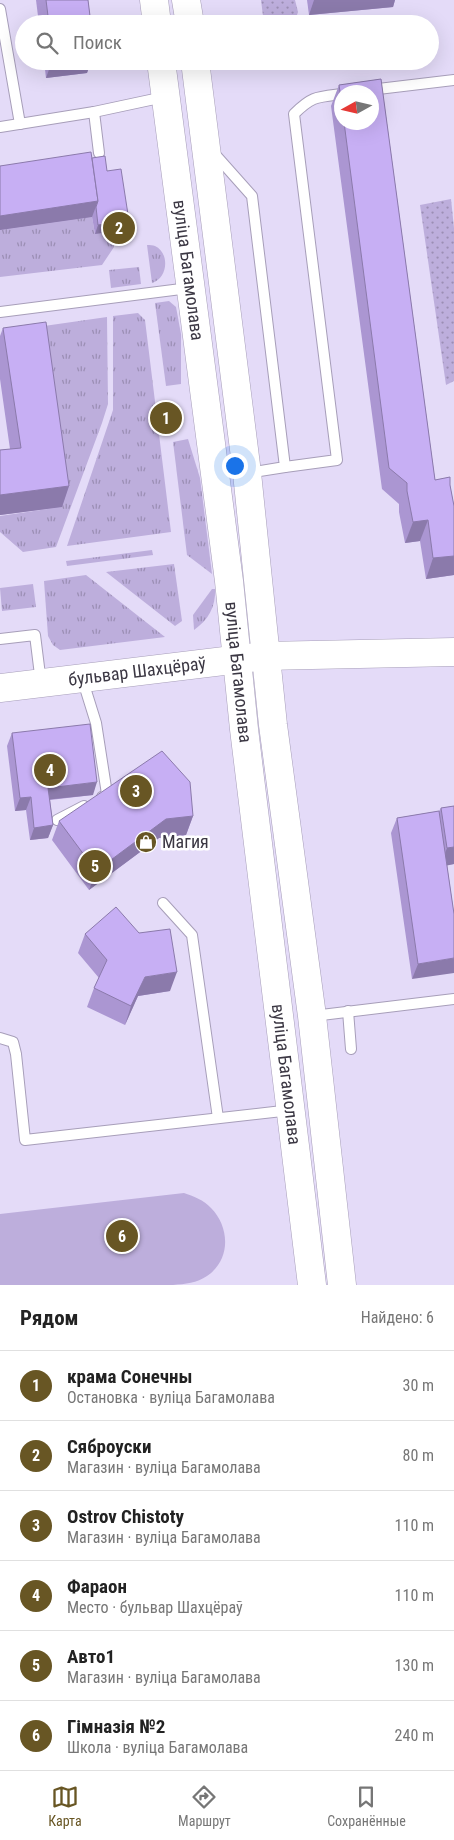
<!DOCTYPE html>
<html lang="ru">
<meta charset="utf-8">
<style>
:root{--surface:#fff;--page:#f2f2f2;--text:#222;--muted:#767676;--line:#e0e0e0;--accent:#685624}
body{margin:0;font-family:"Roboto Condensed",sans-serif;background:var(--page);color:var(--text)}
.compass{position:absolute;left:334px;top:85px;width:45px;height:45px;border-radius:50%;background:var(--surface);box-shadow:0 5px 20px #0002;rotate:262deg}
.you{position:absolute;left:234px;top:465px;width:18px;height:18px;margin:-12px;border:4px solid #fff;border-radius:50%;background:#1a73e8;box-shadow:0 0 0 8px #1a73e833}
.badge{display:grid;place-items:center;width:32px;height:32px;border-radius:50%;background:var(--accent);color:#fff;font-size:16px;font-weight:700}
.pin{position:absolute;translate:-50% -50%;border:2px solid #fff;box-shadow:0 1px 5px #0006}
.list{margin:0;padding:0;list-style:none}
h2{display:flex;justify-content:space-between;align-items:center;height:65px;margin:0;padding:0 20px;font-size:21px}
h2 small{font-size:16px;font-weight:400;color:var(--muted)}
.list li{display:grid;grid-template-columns:32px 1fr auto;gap:15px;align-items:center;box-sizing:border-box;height:70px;padding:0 20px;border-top:1px solid var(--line)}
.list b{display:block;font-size:19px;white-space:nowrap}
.list p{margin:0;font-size:16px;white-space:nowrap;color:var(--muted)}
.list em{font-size:16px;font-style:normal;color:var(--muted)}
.icon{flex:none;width:28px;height:28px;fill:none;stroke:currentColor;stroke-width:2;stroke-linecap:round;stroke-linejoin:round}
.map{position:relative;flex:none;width:454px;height:1285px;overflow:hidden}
.search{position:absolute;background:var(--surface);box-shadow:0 5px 20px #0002;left:15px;right:15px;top:15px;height:55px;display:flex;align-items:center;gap:12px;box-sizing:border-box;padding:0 18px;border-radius:28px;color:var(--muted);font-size:19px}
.sheet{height:485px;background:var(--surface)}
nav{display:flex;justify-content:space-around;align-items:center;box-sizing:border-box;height:70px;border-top:1px solid var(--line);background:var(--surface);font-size:14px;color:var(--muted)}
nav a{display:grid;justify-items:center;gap:2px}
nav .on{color:var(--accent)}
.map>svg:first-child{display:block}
.grass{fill:url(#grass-tufts)}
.park{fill:url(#park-dots)}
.garden{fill:#bdaedc}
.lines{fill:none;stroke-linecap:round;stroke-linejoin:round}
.lane-casing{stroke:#a79eb9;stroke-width:12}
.secondary-casing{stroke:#a79eb9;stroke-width:29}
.lane{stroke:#fff;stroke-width:10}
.secondary{stroke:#fff;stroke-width:28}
.wall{fill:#ab96d2;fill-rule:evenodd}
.shaded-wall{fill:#8b7aab}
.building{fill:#c7aff4;stroke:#8b7aab}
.labels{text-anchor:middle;stroke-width:5;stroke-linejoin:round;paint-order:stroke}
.street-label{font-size:18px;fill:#3b3743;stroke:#fff}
.poi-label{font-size:18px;fill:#3b3743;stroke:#fff;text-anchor:start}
</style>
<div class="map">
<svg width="454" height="1285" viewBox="0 0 454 1285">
<defs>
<pattern id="grass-tufts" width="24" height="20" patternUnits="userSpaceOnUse" patternTransform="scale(1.25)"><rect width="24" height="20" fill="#bdaedc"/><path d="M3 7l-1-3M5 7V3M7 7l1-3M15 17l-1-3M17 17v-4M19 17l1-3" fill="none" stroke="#9b8eb4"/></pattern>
<pattern id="park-dots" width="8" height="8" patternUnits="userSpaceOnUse" patternTransform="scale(1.25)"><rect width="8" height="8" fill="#bdaedc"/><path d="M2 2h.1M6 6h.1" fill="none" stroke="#9b8eb4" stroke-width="1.8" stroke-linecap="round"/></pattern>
</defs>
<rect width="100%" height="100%" fill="#e4dbf8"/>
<g class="grass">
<polygon points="92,217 95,234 112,232 114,247 102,265 0,277 0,230"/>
<path d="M147,245c3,0 6,0 8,1 15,7 13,32 -3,37z"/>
<polygon points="139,267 141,284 111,288 109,270"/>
<polygon points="169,301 176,307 181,334 181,384 166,386 155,303"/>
<polygon points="138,313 145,320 171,532 67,546 113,410 113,316"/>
<polygon points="107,317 108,404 102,423 56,547 23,552 0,532 0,516 61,507 37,327"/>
<polygon points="188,439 200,478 212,574 187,555 173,442"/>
<polygon points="152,550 153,555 67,566 66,561"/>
<polygon points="174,564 182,621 175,626 106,572"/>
<polygon points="86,575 165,637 60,650 53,645 48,636 44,581"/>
<polygon points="33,584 36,607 2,611 0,588"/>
<path d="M212,589h3c1,18 -7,31 -21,41l-1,-15z"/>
</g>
<g class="park">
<polygon points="261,0 295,0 298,12 294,24 264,24"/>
<polygon points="451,199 454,228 454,381 446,385 420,205"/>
</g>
<path class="garden" d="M184,1193c9,3 20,7 27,15 19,19 20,52 -4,68 -10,7 -22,8 -34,9h-173v-71z"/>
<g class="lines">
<g class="lane-casing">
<g id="lane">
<polyline points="0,9 20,124"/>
<polyline points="353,92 454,80"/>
<polyline points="94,112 99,153"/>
<polyline points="0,127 94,112 164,97"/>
<polyline points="212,151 252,196 285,467 248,473"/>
<polyline points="0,312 189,288"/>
<path d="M285,467l52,-7 -43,-346c18,-18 23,-17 48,-20"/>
<polyline points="0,639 35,635 41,683"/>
<polyline points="82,678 96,723 107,794 102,797"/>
<polyline points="57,820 84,806"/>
<polyline points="163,903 192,935 218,1118"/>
<polyline points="348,1011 351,1049"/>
<polyline points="313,1016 454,999"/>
<polyline points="0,1038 13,1042 16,1054 25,1140 291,1110"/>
</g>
</g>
<g class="secondary-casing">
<g id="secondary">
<polyline points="154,0 157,24"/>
<polyline points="186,0 190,24"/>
<path id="s1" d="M161,61l68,520 15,148 68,556"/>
<polyline points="195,61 247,473 273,725 312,1016 342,1285"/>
<path id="s2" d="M0,688l265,-32 189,-4"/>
</g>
</g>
<use href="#lane" class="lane"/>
<use href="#secondary" class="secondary"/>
</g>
<g class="wall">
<polygon points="36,0 88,0 91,24 39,24"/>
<polygon points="307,0 395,0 393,7 309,15"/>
<polygon points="44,61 91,61 87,73 46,78"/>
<path d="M381,79l54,401 15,-3v8l4,21v69l-28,4 -6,-38 -15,2 -6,-31v-8l-17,-15 -51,-383 8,-21zM342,92h30v30h-30z"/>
<polygon points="92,158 107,171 129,221 125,230 95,234 92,217 0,230 0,166"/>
<polygon points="3,328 69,486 62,507 0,515 0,450 10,449 0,379 0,336"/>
<polygon points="12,733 93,795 50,800 53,825 48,838 30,840 26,810 15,811 7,746"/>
<polygon points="454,806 454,864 447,865 454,914 412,979 391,833 397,818 439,811 441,808"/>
<polygon points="193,816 186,835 159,838 89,890 52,840 59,821"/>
<polygon points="85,934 170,991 138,996 125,1025 87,1007 94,988 99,978 78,953"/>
</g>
<g class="shaded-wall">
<polygon points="314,0 395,0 393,7 309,15"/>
<polygon points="52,61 91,61 87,73 46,78"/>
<polygon points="98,201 92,217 0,230 0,216"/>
<polygon points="129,221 125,230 95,234 98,225"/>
<polygon points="69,486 62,507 0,515 0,495"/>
<polygon points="428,520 420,541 405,543 413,522"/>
<polygon points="454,556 454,575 426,579 433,558"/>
<polygon points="97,782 93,795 44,800 48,788"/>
<polygon points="31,797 26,810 15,811 20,798"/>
<polygon points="193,816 186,835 159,838 89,890 96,871 166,819"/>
<polygon points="53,825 48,838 30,840 34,828"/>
<polygon points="454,847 454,864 440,867 447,848"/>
<polygon points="454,958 454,973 412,979 418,964"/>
<polygon points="177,972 170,991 138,996 125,1025 131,1006 145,977"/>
</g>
<g class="building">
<polygon points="46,0 88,0 91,24 49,24"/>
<polygon points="381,79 435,480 450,477 450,485 454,506 454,556 433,558 428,520 413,522 407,491 407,483 389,468 344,122 372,122 372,92 342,92 342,105 339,85"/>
<polygon points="91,152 98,201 0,216 0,166"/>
<polygon points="105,156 107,171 121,169 129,221 98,225 96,207 98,201 92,158"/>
<polygon points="46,322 69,486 0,495 0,450 21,448 3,328"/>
<polygon points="90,724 97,782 48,788 53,825 34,828 31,797 20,798 12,733"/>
<polygon points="162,751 190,782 193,816 166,819 96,871 59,821"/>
<polygon points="454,806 454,847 447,848 441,808"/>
<polygon points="439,811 454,914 454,958 418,964 397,818"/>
<polygon points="116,907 139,933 170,929 177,972 145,977 131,1006 94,988 107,960 85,934"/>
</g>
<defs>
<g id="shop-disc" transform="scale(1.125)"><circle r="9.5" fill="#685624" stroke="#fff"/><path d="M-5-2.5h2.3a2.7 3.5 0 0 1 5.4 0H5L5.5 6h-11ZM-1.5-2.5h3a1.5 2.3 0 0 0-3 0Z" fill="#fff"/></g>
</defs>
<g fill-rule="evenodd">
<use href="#shop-disc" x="146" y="842"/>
</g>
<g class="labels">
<g class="street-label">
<text dy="6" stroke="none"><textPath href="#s1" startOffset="211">вуліца Багамолава</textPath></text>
<text dy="6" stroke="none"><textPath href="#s2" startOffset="138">бульвар Шахцёраў</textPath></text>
<text dy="6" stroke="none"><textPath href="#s1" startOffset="616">вуліца Багамолава</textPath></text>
<text dy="6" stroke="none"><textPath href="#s1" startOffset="1021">вуліца Багамолава</textPath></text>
</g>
<g class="poi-label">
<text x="162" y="848">Магия</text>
</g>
</g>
</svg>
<svg class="compass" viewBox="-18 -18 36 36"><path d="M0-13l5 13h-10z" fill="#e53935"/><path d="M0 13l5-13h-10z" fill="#767676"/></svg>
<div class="you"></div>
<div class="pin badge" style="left:166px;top:418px">1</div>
<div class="pin badge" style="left:119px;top:228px">2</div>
<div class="pin badge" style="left:136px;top:791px">3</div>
<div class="pin badge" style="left:50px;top:770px">4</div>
<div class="pin badge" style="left:95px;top:866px">5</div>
<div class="pin badge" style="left:122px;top:1236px">6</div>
<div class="search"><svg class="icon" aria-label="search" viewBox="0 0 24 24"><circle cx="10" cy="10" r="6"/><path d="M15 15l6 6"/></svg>Поиск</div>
</div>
<section class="sheet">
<h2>Рядом<small>Найдено: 6</small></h2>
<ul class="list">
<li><span class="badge">1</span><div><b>крама Сонечны</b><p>Остановка · вуліца Багамолава</p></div><em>30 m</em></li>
<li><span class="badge">2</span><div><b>Сяброуски</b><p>Магазин · вуліца Багамолава</p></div><em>80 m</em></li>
<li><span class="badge">3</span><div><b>Ostrov Chistoty</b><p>Магазин · вуліца Багамолава</p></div><em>110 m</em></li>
<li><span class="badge">4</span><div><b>Фараон</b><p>Место · бульвар Шахцёраў</p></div><em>110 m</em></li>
<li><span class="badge">5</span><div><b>Авто1</b><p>Магазин · вуліца Багамолава</p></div><em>130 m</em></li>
<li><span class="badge">6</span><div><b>Гімназія №2</b><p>Школа · вуліца Багамолава</p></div><em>240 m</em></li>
</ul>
</section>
<nav>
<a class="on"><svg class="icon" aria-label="map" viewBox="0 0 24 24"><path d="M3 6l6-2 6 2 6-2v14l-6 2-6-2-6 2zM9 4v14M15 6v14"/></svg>Карта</a>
<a><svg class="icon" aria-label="directions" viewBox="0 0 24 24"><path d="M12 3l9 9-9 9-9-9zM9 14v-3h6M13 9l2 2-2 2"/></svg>Маршрут</a>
<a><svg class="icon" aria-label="saved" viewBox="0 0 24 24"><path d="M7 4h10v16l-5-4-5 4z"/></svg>Сохранённые</a>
</nav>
